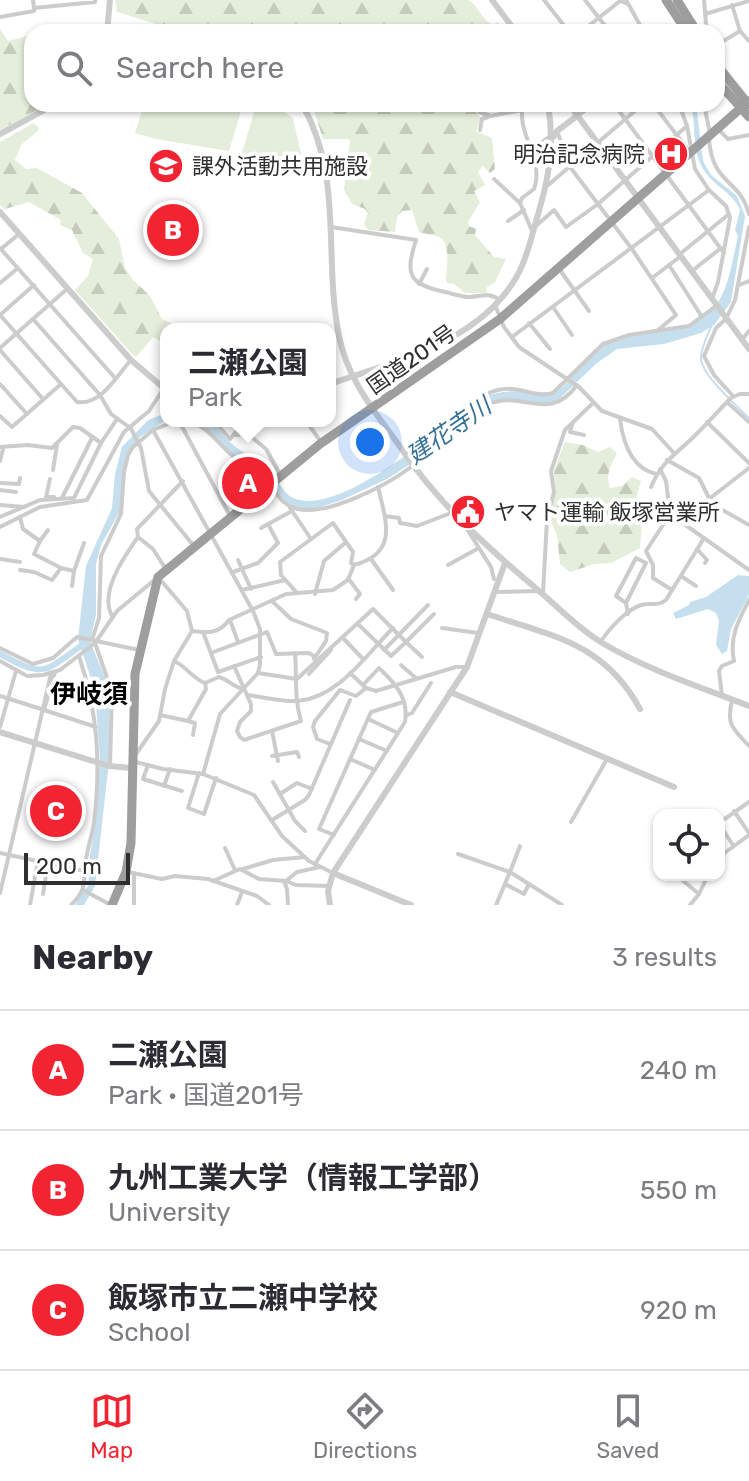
<!DOCTYPE html>
<meta charset="utf-8">
<style>
:root{--surface:#fff;--page:#f7f7f7;--text:#2b2b33;--muted:#7c7c81;--line:#e1e1e2;--accent:#f32432}
body{margin:0;font-family:Rubik,"Noto Sans JP",sans-serif;background:var(--page);color:var(--text)}
.controls{position:absolute;right:24px;bottom:24px;display:grid;overflow:hidden;border-radius:16px;box-shadow:0 2px 6px #0004}
.controls button{width:72px;height:72px;display:grid;place-items:center;padding:0;border:0;border-bottom:2px solid var(--line);background:var(--surface);color:var(--text);font:40px sans-serif}
.scale{position:absolute;left:24px;bottom:20px;width:106px;box-sizing:border-box;padding-left:8px;border:4px solid #2f2f2f;border-top:0;font-size:22px;line-height:28px;white-space:nowrap;color:#2f2f2f;-webkit-text-stroke:6px #fff;paint-order:stroke}
.you{position:absolute;left:370px;top:442px;width:28px;height:28px;margin:-20px;border:6px solid #fff;border-radius:50%;background:#1a73e8;box-shadow:0 0 0 12px #1a73e833}
.badge{display:grid;place-items:center;width:52px;height:52px;border-radius:50%;background:var(--accent);color:#fff;font-size:26px;font-weight:700}
.pin{position:absolute;translate:-50% -50%;border:4px solid #fff;box-shadow:0 2px 8px #0006}
.popup{position:absolute;left:160px;top:323px;width:176px;height:104px;box-sizing:border-box;display:grid;place-content:center;border-radius:16px;background:var(--surface);filter:drop-shadow(0 2px 6px #0005);font-size:26px;white-space:nowrap;color:var(--muted)}
.popup b{font-size:30px;color:var(--text)}
.popup::after{content:'';position:absolute;left:50%;top:100%;margin-left:-16px;border:16px solid transparent;border-top-color:var(--surface)}
.list{margin:0;padding:0;list-style:none}
h2{display:flex;justify-content:space-between;align-items:center;height:104px;margin:0;padding:0 32px;font-size:34px}
h2 small{font-size:26px;font-weight:400;color:var(--muted)}
.list li{display:grid;grid-template-columns:52px 1fr auto;gap:24px;align-items:center;box-sizing:border-box;height:120px;padding:0 32px;border-top:2px solid var(--line)}
.list b{display:block;font-size:30px;white-space:nowrap}
.list p{margin:0;font-size:26px;white-space:nowrap;color:var(--muted)}
.list em{font-size:26px;font-style:normal;color:var(--muted)}
.icon{flex:none;width:44px;height:44px;fill:none;stroke:currentColor;stroke-width:2;stroke-linecap:round;stroke-linejoin:round}
.map{position:relative;flex:none;width:749px;height:905px;overflow:hidden}
.search{position:absolute;background:var(--surface);box-shadow:0 2px 6px #0004;left:24px;right:24px;top:24px;height:88px;display:flex;align-items:center;gap:20px;box-sizing:border-box;padding:0 28px;border-radius:24px;color:var(--muted);font-size:30px}
.sheet{height:464px;background:var(--surface)}
nav{display:flex;justify-content:space-around;align-items:center;box-sizing:border-box;height:112px;border-top:2px solid var(--line);background:var(--surface);font-size:22px;color:var(--muted)}
nav a{display:grid;justify-items:center;gap:4px}
nav .on{color:var(--accent)}
.map>svg:first-child{display:block}
.forest{fill:url(#forest-firs)}
.park{fill:#e5eddb}
.water{fill:#c6dfee}
.lines{fill:none;stroke-linecap:round;stroke-linejoin:round}
.stream{stroke:#c6dfee;stroke-width:2}
.river{stroke:#c6dfee;stroke-width:6}
.minor{stroke:#ccc;stroke-width:4}
.tertiary{stroke:#ccc;stroke-width:6}
.trunk{stroke:#9e9e9e;stroke-width:9}
.labels{text-anchor:middle;stroke-width:8;stroke-linejoin:round;paint-order:stroke}
.poi-label{font-size:22px;fill:#2f2f2f;stroke:#fff;text-anchor:start}
.street-label{font-size:22px;fill:#2f2f2f;stroke:#fff}
.water-label{font-size:24px;font-style:italic;fill:#367198;stroke:#fff}
.quarter-label{font-size:26px;font-weight:bold;fill:#000;stroke:#fff}
</style>
<div class="map">
<svg width="749" height="905" viewBox="0 0 749 905">
<defs>
<pattern id="forest-firs" width="22" height="20" patternUnits="userSpaceOnUse" patternTransform="scale(2)"><rect width="22" height="20" fill="#e5eddb"/><path d="M5 1l3.5 6h-7zM16 11l3.5 6h-7z" fill="#c5ccbc"/></pattern>
</defs>
<rect width="100%" height="100%" fill="#fff"/>
<g class="forest">
<path d="M115,0h353c10,5 14,20 25,25l5,-3 7,9 -172,1 -6,-6c-12,0 -26,-2 -35,6h-111l-64,-20z"/>
<polygon points="0,29 8,41 32,35 29,64 32,66 32,104 48,104 0,130"/>
<path d="M312,104h164l-3,5 8,9 -5,13 16,7 3,31 -5,4 -7,-7 -5,6 7,13 -11,6 6,11 -12,20 1,4 7,3 -1,6 19,22 12,2 -11,23 -9,6 1,5h-22l-11,-9 -8,-2c0,-12 6,-39 -7,-45 -5,-3 -14,-3 -20,-5l-7,-22 -10,1 -5,6 -2,15 -27,-2 -4,-6 4,-11 -3,-4 -13,-5 -8,-15 6,-48 -2,-2h-25z"/>
<polygon points="34,123 39,128 38,131 21,145 15,160 26,169 37,168 82,193 119,239 125,268 133,280 150,296 162,319 183,329 166,329 166,344 153,337 136,357 133,355 75,290 88,276 93,259 83,253 72,230 60,225 61,220 29,202 5,209 0,205 0,142"/>
<path d="M565,442l18,3 15,7 12,-5 7,6c-6,13 -12,20 -7,35l12,-2 10,-9 9,4 -7,25 9,3 -3,39 -29,15 -17,1 -24,8 -10,-8 -3,-29 -7,-16 5,-27 -1,-22z"/>
</g>
<g class="park">
<polygon points="144,104 243,104 229,151 156,139 135,133"/>
<polygon points="269,107 281,110 293,118 301,154 288,171 245,160 242,153 255,109"/>
</g>
<g class="water">
<path d="M691,104h5l7,57 8,14 26,21 8,20 -14,86 -17,23 -13,8 -37,11 -47,5 -20,14 -40,38 -14,4 -38,-6 -25,9 -65,53 -28,18 -45,21 -25,8h-20l-11,-5 -20,-27 -35,-23 -27,-27 -11,-5h18c9,9 16,20 26,27 11,8 27,13 35,24 8,10 11,23 24,27 47,16 146,-72 181,-99 25,-13 49,-8 77,-6 20,-13 31,-40 54,-51 16,-7 36,-9 54,-11 63,-10 64,-42 76,-96l-3,-6 5,-20c-7,-18 -29,-25 -38,-43 -10,-18 -6,-43 -11,-63z"/>
<polygon points="166,413 166,420 140,437 128,452 120,511 101,545 96,564 96,614 90,641 110,690 109,762 95,886 84,905 75,905 89,884 88,867 95,825 100,759 95,691 78,639 86,566 112,508 115,474 122,447 148,420"/>
<polygon points="738,575 749,576 749,595 731,629 727,651 722,654 716,645 719,621 716,613 708,609 676,619 673,613 689,605 690,602 706,597"/>
</g>
<g class="lines">
<path class="stream" d="M711,327c-4,9 -10,21 -10,31 0,17 36,48 48,60"/>
<path class="river" d="M0,654c46,25 43,18 84,-10"/>
<g class="minor">
<polyline points="33,0 34,8"/>
<polyline points="544,0 569,32"/>
<polyline points="585,0 610,32"/>
<polyline points="626,0 644,32"/>
<polyline points="732,5 740,31"/>
<polyline points="705,14 749,1"/>
<polyline points="0,17 34,11 34,8 95,2 95,0"/>
<polyline points="700,31 706,24 704,0"/>
<polyline points="581,32 620,1 628,4"/>
<polyline points="717,45 740,31 749,41"/>
<polyline points="507,104 520,109"/>
<path d="M523,104c-7,31 22,54 11,85l-12,9 -2,5 13,30"/>
<polyline points="614,104 724,253"/>
<polyline points="653,104 689,151"/>
<polyline points="679,104 687,126 695,169 709,190 726,206 730,218 718,282 712,299"/>
<polyline points="704,104 710,134"/>
<polyline points="479,112 491,116 522,110"/>
<polyline points="577,116 594,104"/>
<polyline points="718,129 728,139 749,135"/>
<polyline points="480,130 482,119 488,117"/>
<polyline points="557,131 570,167 632,249 676,315 657,331"/>
<path d="M709,138c3,48 30,39 40,76"/>
<polyline points="531,150 552,135"/>
<polyline points="494,179 520,203"/>
<polyline points="547,186 643,104"/>
<polyline points="508,221 524,210"/>
<polyline points="537,225 554,210 566,227 598,204 687,126"/>
<path d="M331,227l85,13c-11,35 -8,44 29,52 9,2 16,5 25,5 12,-1 19,-5 30,3"/>
<polyline points="0,248 115,378"/>
<polyline points="2,248 19,234"/>
<polyline points="680,254 729,214"/>
<polyline points="669,265 702,317"/>
<polyline points="560,270 589,311"/>
<polyline points="692,271 721,248"/>
<polyline points="652,278 681,256"/>
<polyline points="0,283 18,268"/>
<polyline points="419,284 427,269"/>
<path d="M34,285l-34,30 77,87c24,4 40,-27 54,-42"/>
<polyline points="739,285 749,281"/>
<polyline points="495,305 504,327 519,347 579,387 602,411 652,429 673,452"/>
<polyline points="553,307 572,335"/>
<polyline points="33,319 100,395 111,414 129,427"/>
<polyline points="529,323 550,349"/>
<polyline points="512,337 709,190"/>
<polyline points="742,340 749,331"/>
<polyline points="0,348 67,289"/>
<polyline points="0,350 43,399"/>
<polyline points="0,384 27,414"/>
<polyline points="733,396 714,375 704,356 716,328 726,319 735,300 749,227"/>
<polyline points="727,402 749,422"/>
<polyline points="0,416 12,427 61,384"/>
<path d="M620,419c3,24 11,49 36,55"/>
<polyline points="179,421 230,516"/>
<path d="M190,421c19,7 28,23 43,35 9,7 22,10 30,20 12,12 16,29 35,33 30,7 89,-24 113,-42 26,-18 48,-46 76,-62 34,-17 61,20 90,-20"/>
<polyline points="214,421 230,439 239,428 258,421"/>
<polyline points="306,421 321,442"/>
<polyline points="707,422 749,463"/>
<polyline points="572,425 570,432 584,435"/>
<polyline points="130,427 141,448 149,491 193,545"/>
<polyline points="153,430 253,611 260,629 260,664 258,673 220,714 203,774"/>
<polyline points="235,435 248,434 266,449 280,474"/>
<polyline points="0,447 28,445 52,448 73,427 80,428 101,443 117,419"/>
<path d="M405,454c24,-18 70,-63 99,-65 17,-2 32,9 49,4l50,-49 26,-9 60,-9 27,-20"/>
<polyline points="667,460 699,478 712,504 749,525"/>
<polyline points="0,461 3,449"/>
<polyline points="660,469 666,481 670,514 646,551 653,565 653,578 672,590"/>
<polyline points="53,470 57,445"/>
<polyline points="50,479 46,497 54,497"/>
<polyline points="0,483 19,484 20,478"/>
<path d="M651,487c8,-20 20,-30 35,-43 16,-14 30,-31 45,-46l9,-4h9"/>
<polyline points="0,490 16,492"/>
<polyline points="62,498 92,438"/>
<polyline points="709,499 749,468"/>
<polyline points="0,505 24,507"/>
<polyline points="290,508 311,539"/>
<polyline points="670,514 749,570"/>
<polyline points="385,516 399,518 400,523 417,526 451,513"/>
<polyline points="0,517 40,500 74,498 101,443"/>
<polyline points="20,517 23,529 40,541 34,554 61,568 74,571 84,543"/>
<polyline points="0,527 40,507 87,500 124,432 149,411 164,388"/>
<polyline points="261,528 292,511"/>
<polyline points="467,529 491,567 494,579"/>
<polyline points="138,537 153,549 165,568"/>
<polyline points="40,541 48,530"/>
<polyline points="697,549 707,560 705,563"/>
<polyline points="0,559 20,562"/>
<polyline points="371,559 393,590"/>
<polyline points="238,560 251,589"/>
<path d="M354,565c45,-12 32,-44 24,-78"/>
<polyline points="448,565 477,549"/>
<polyline points="20,570 34,572 52,580 61,568"/>
<polyline points="233,572 258,563 278,543 268,524"/>
<polyline points="681,576 696,586"/>
<polyline points="348,578 360,594 356,599"/>
<polyline points="72,586 74,571"/>
<polyline points="242,590 285,580"/>
<polyline points="494,592 539,591"/>
<polyline points="543,593 547,519 554,492 551,471 565,430 593,403"/>
<polyline points="315,594 324,561 345,543"/>
<polyline points="273,602 291,619 327,633 326,641 314,659"/>
<polyline points="626,603 646,563 636,558 616,596 626,603 628,614"/>
<path d="M112,616c-13,-24 12,-59 26,-79l-1,-8 46,-48"/>
<polyline points="230,620 238,642"/>
<polyline points="358,624 391,656 406,642 422,657"/>
<polyline points="442,628 478,633"/>
<path d="M192,631c16,2 27,3 37,-11l57,-26 47,-4 15,-10 6,-15 -3,-2 2,-11 -20,-29 -53,39 1,13 16,18"/>
<polyline points="203,632 218,672 261,657"/>
<polyline points="343,638 363,659"/>
<polyline points="92,640 99,618 101,556 121,514 124,472 128,455 133,447 153,430 175,421"/>
<path d="M601,641c8,-12 25,-31 40,-36 10,-3 16,2 25,-5l38,-62"/>
<polyline points="95,643 112,692 110,766"/>
<polyline points="0,648 33,664 53,658 77,637 139,650"/>
<polyline points="384,650 428,605"/>
<polyline points="211,653 267,632 276,654 309,653 315,657"/>
<polyline points="0,661 27,676 43,675 60,670 95,643 117,611 158,577 187,611 192,631 174,661 165,689 159,721 136,754"/>
<path d="M174,661c12,5 19,18 31,22"/>
<polyline points="401,665 417,679"/>
<path d="M234,666l17,38v7l-11,11 -3,9 3,6 4,3 57,-19c-7,-23 -4,-43 -6,-68"/>
<polyline points="55,672 44,710 96,727"/>
<polyline points="258,673 297,679"/>
<polyline points="350,673 366,688 376,691 456,667 467,667"/>
<polyline points="309,674 331,650"/>
<polyline points="297,679 373,609 406,642 434,614"/>
<path d="M205,683l14,-6c10,3 14,10 24,12"/>
<path d="M247,695c17,2 35,7 51,6 41,-4 68,-46 95,-73"/>
<path d="M722,695l-3,-24 3,-5 12,-5c-5,-23 4,-40 15,-61"/>
<polyline points="0,696 41,709"/>
<path d="M732,700c-6,26 1,28 17,46"/>
<polyline points="160,715 188,721 206,689 205,683"/>
<polyline points="407,715 412,713 431,683"/>
<polyline points="368,719 398,733"/>
<polyline points="188,721 195,723 193,735"/>
<polyline points="0,727 16,671"/>
<polyline points="272,731 278,761"/>
<polyline points="359,739 387,751"/>
<polyline points="330,744 317,739 313,727 315,721 340,690 356,696 366,688"/>
<polyline points="272,756 297,752 299,757"/>
<polyline points="350,759 375,770"/>
<polyline points="132,761 163,769 203,774 254,795 282,836 309,861 333,873"/>
<polyline points="148,765 143,779 182,791"/>
<polyline points="199,773 188,808 204,814 216,778"/>
<polyline points="273,782 295,821 305,831"/>
<polyline points="164,786 170,769"/>
<polyline points="280,794 297,783 312,789"/>
<polyline points="734,811 749,833"/>
<polyline points="272,820 305,800 309,795 350,700"/>
<polyline points="571,822 607,759"/>
<polyline points="719,823 749,802"/>
<polyline points="719,824 733,845"/>
<polyline points="334,835 319,829 371,712 403,702"/>
<polyline points="225,848 235,870"/>
<polyline points="0,853 84,871"/>
<polyline points="458,854 510,872 520,846"/>
<polyline points="719,857 749,835"/>
<path d="M315,864l90,-142c4,-24 -10,-39 -26,-54l-16,17"/>
<polyline points="243,869 273,860 305,857"/>
<polyline points="128,872 162,879 175,876 208,879 257,896 269,905"/>
<polyline points="134,873 134,905"/>
<polyline points="676,875 699,894"/>
<polyline points="213,881 240,869 259,879 286,881 297,872 320,867"/>
<polyline points="284,881 287,889 288,905"/>
<polyline points="286,881 296,885 329,886"/>
<polyline points="505,884 524,894 529,884"/>
<polyline points="83,890 111,905"/>
<polyline points="0,893 51,674"/>
<polyline points="43,894 48,863"/>
<polyline points="30,905 38,861"/>
<path d="M71,905c18,-17 11,-24 15,-46 2,-12 6,-24 8,-36 7,-60 4,-110 -15,-167"/>
<polyline points="237,905 242,892"/>
<polyline points="496,905 510,872 562,905"/>
<polyline points="690,905 699,894 708,875"/>
</g>
<g class="tertiary">
<polyline points="492,0 516,32"/>
<polyline points="107,32 110,0"/>
<path d="M302,104c42,74 21,152 37,232 9,46 38,78 64,115 37,54 85,97 135,139 22,19 41,39 66,54 44,26 97,43 145,62"/>
<polyline points="569,104 749,349"/>
<polyline points="0,134 55,104"/>
<polyline points="553,137 557,131 577,116"/>
<polyline points="0,212 131,360 166,390"/>
<path d="M330,384c66,-23 150,-42 187,-108 10,-17 14,-38 20,-58 12,-41 18,-71 11,-114"/>
<path d="M487,614c66,22 117,29 153,95"/>
<polyline points="450,692 674,787"/>
<polyline points="0,732 109,766 131,768"/>
<polyline points="333,873 411,905"/>
<polyline points="330,905 328,891 333,873 467,667 505,563"/>
</g>
<g class="trunk">
<polyline points="666,0 687,32"/>
<polyline points="677,0 697,32"/>
<polyline points="717,65 749,105"/>
<polyline points="717,81 749,117"/>
<polyline points="112,905 126,872 131,843 135,674 158,577 320,444 500,319 749,101"/>
</g>
</g>
<defs>
<g id="hospital-disc" transform="scale(1.8)"><circle r="9.5" fill="#f32432" stroke="#fff"/><path d="M-5-5h3v3.5h4V-5h3V5h-3V1.5h-4V5h-3Z" fill="#fff"/></g>
<g id="university-disc" transform="scale(1.8)"><circle r="9.5" fill="#f32432" stroke="#fff"/><path d="M0-5L7-2L0 1L-7-2ZM-4 1L0 2.5L4 1V4Q0 6-4 4Z" fill="#fff"/></g>
<g id="civic-disc" transform="scale(1.8)"><circle r="9.5" fill="#f32432" stroke="#fff"/><path d="M-.6-6.5H3V-4.5H.6V-3L4-1V1h2V6H-6V1h2V-1L-.6-3ZM-1.2 2.5V6h2.4V2.5Z" fill="#fff"/></g>
</defs>
<g fill-rule="evenodd">
<use href="#hospital-disc" x="671" y="154"/>
<use href="#university-disc" x="166" y="166"/>
<use href="#civic-disc" x="468" y="512"/>
</g>
<g class="labels">
<g class="poi-label">
<text x="645" y="162" text-anchor="end">明治記念病院</text>
<text x="192" y="174">課外活動共用施設</text>
<text x="494" y="520">ヤマト運輸 飯塚営業所</text>
</g>
<g class="street-label">
<text transform="translate(411 359) rotate(-35)" y="8">国道201号</text>
</g>
<g class="water-label">
<text transform="translate(449 431) rotate(-35)" y="8">建花寺川</text>
</g>
<g class="quarter-label">
<text x="89" y="703">伊岐須</text>
</g>
</g>
</svg>
<div class="controls">
<button><svg class="icon" aria-label="locate" viewBox="0 0 24 24"><circle cx="12" cy="12" r="6"/><path d="M12 2v4M12 18v4M2 12h4M18 12h4"/></svg></button>
</div>
<div class="scale">200 m</div>
<div class="you"></div>
<div class="pin badge" style="left:248px;top:483px">A</div>
<div class="popup"><b>二瀬公園</b>Park</div>
<div class="pin badge" style="left:173px;top:230px">B</div>
<div class="pin badge" style="left:56px;top:811px">C</div>
<div class="search"><svg class="icon" aria-label="search" viewBox="0 0 24 24"><circle cx="10" cy="10" r="6"/><path d="M15 15l6 6"/></svg>Search here</div>
</div>
<section class="sheet">
<h2>Nearby<small>3 results</small></h2>
<ul class="list">
<li><span class="badge">A</span><div><b>二瀬公園</b><p>Park · 国道201号</p></div><em>240 m</em></li>
<li><span class="badge">B</span><div><b>九州工業大学（情報工学部）</b><p>University</p></div><em>550 m</em></li>
<li><span class="badge">C</span><div><b>飯塚市立二瀬中学校</b><p>School</p></div><em>920 m</em></li>
</ul>
</section>
<nav>
<a class="on"><svg class="icon" aria-label="map" viewBox="0 0 24 24"><path d="M3 6l6-2 6 2 6-2v14l-6 2-6-2-6 2zM9 4v14M15 6v14"/></svg>Map</a>
<a><svg class="icon" aria-label="directions" viewBox="0 0 24 24"><path d="M12 3l9 9-9 9-9-9zM9 14v-3h6M13 9l2 2-2 2"/></svg>Directions</a>
<a><svg class="icon" aria-label="saved" viewBox="0 0 24 24"><path d="M7 4h10v16l-5-4-5 4z"/></svg>Saved</a>
</nav>
